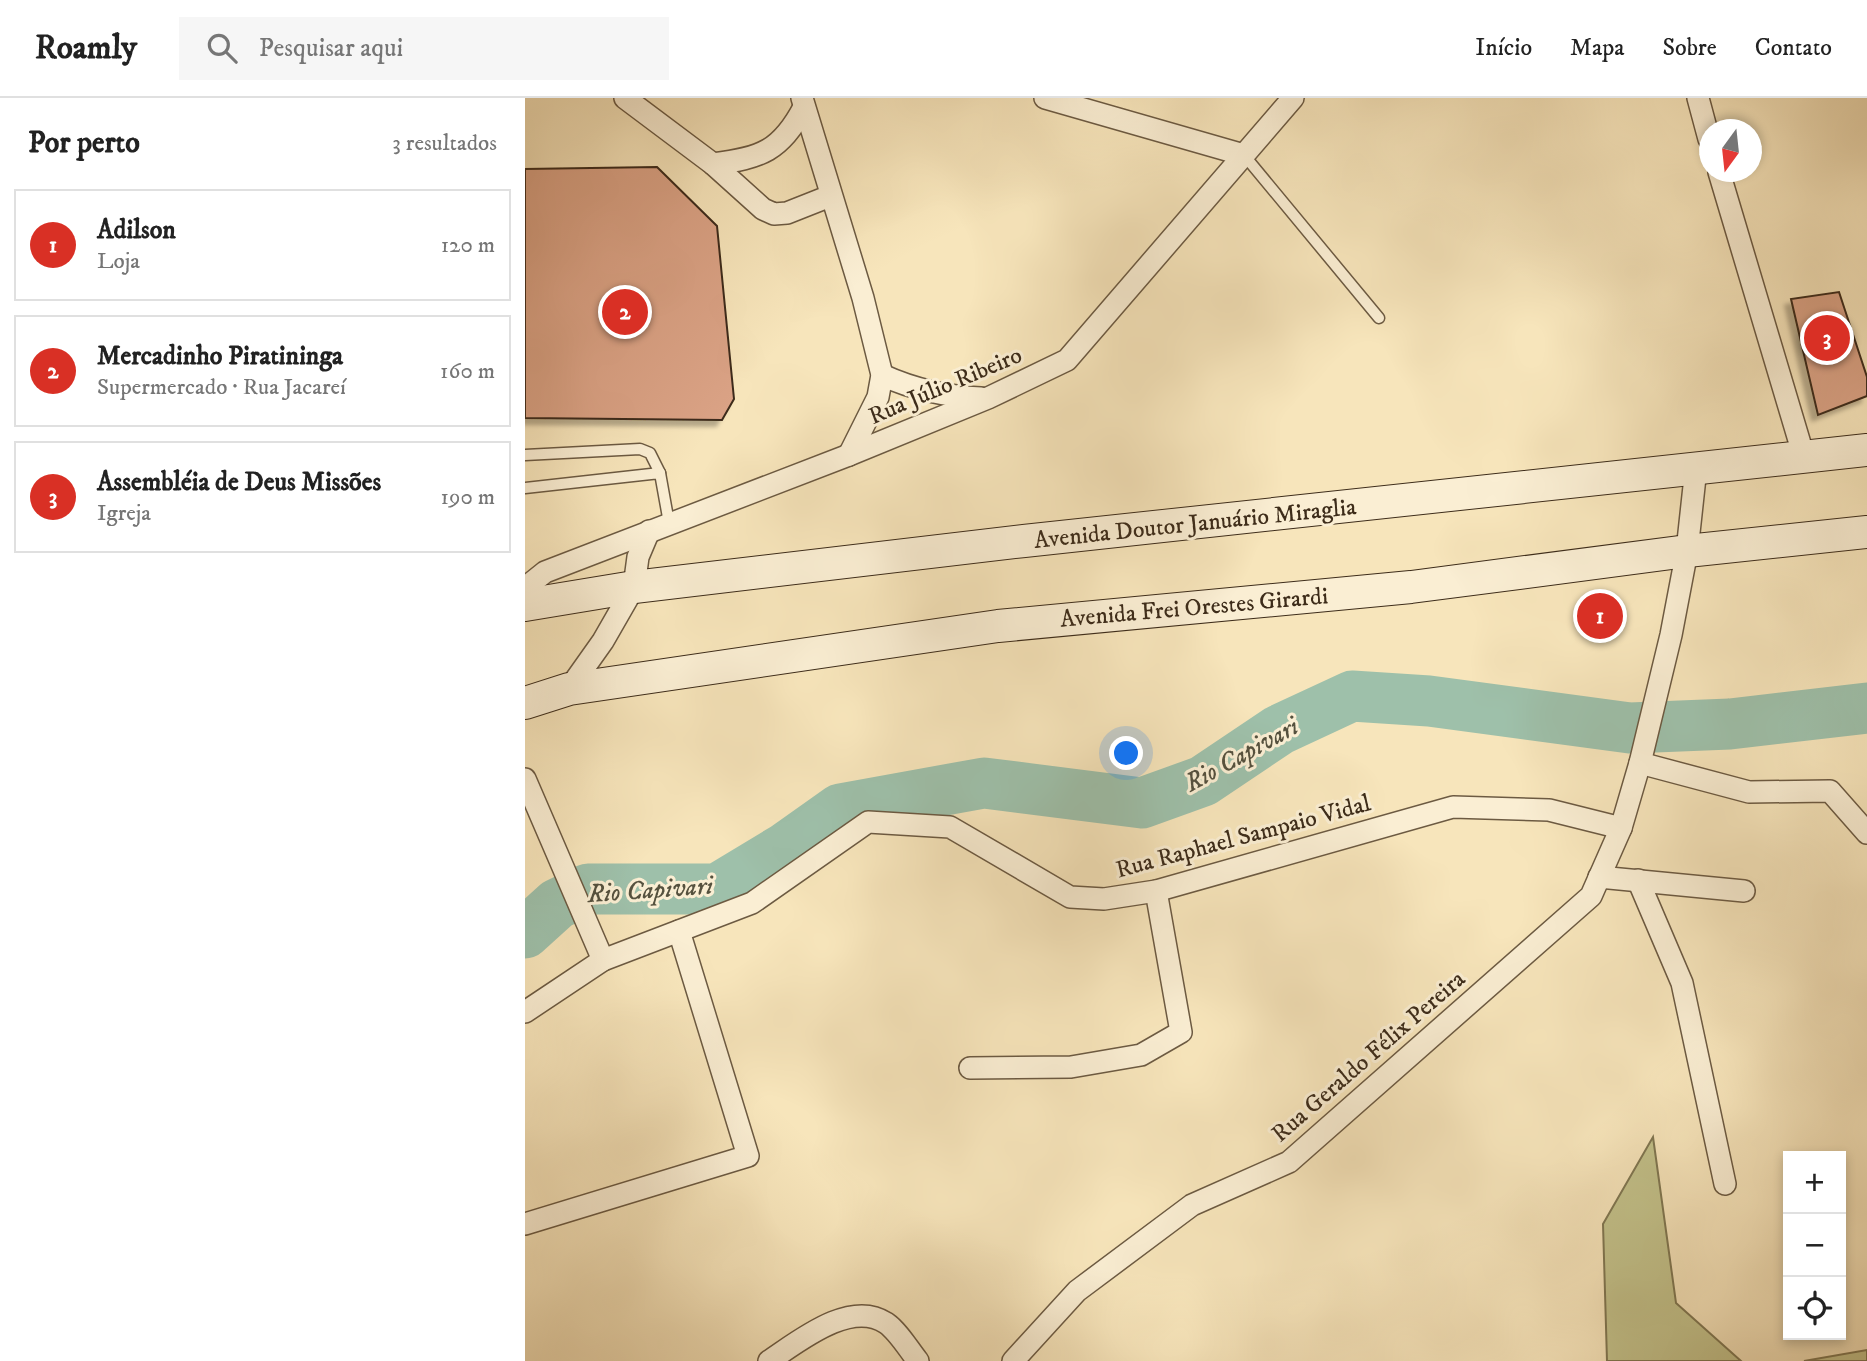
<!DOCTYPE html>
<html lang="pt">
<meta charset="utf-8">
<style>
:root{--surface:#fff;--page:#f6f6f6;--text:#222;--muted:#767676;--line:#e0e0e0;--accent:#d93025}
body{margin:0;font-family:"IM FELL DW Pica",serif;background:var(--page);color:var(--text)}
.controls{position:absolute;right:21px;bottom:21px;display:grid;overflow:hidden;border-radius:0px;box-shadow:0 4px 10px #0003}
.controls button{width:63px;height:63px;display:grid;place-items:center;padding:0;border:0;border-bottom:2px solid var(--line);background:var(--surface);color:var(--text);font:35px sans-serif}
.compass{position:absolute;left:1174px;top:21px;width:63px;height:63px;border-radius:50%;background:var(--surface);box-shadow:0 4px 10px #0003;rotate:195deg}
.you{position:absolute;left:602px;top:656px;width:24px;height:24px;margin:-18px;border:5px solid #fff;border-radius:50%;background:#1a73e8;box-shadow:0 0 0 10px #1a73e833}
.badge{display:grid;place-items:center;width:46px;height:46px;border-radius:50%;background:var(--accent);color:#fff;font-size:23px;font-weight:700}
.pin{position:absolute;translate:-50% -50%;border:4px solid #fff;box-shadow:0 2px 7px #0006}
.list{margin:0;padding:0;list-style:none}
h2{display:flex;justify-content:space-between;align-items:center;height:91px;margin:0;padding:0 28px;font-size:30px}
h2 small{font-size:23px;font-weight:400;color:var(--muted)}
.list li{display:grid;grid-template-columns:46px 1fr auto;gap:21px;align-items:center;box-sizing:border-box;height:112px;margin:0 14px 14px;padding:0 14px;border:2px solid var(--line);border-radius:0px}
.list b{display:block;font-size:26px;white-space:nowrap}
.list p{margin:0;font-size:23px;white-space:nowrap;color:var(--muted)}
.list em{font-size:23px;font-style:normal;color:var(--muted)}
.icon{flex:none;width:38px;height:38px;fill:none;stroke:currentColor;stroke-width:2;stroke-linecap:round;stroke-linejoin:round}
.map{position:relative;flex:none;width:1342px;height:1263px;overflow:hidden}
header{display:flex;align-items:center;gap:42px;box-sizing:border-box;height:98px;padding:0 35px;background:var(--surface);border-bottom:2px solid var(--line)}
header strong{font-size:33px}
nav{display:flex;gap:38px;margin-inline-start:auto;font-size:24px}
.search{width:490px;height:63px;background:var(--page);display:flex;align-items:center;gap:18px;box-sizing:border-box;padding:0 24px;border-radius:0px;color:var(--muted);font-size:26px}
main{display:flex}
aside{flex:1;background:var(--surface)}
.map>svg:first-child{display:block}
.green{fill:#c3c28b;stroke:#807752;stroke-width:2}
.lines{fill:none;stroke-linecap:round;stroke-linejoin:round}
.river{stroke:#9ec0aa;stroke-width:51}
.building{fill:#daa285;stroke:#3d2c1a;stroke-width:2;filter:url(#shadow)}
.service-casing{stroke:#6c5a42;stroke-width:13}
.minor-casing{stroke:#6c5a42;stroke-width:24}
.secondary-casing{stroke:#3d2c1a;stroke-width:34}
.service{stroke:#faeed3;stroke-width:10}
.minor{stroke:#faeed3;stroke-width:21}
.secondary{stroke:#faeed3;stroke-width:32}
.labels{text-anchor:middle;stroke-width:6;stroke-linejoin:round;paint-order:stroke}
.street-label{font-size:24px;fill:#3d2c1a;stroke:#faeed3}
.water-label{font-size:26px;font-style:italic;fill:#55513e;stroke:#faeed3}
</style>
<header>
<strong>Roamly</strong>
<div class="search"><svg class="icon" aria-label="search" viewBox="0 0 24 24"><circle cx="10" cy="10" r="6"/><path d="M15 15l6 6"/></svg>Pesquisar aqui</div>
<nav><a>Início</a><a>Mapa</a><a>Sobre</a><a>Contato</a></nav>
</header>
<main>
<aside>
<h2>Por perto<small>3 resultados</small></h2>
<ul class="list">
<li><span class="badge">1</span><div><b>Adilson</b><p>Loja</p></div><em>120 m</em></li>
<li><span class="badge">2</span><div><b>Mercadinho Piratininga</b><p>Supermercado · Rua Jacareí</p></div><em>160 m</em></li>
<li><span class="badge">3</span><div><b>Assembléia de Deus Missões</b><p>Igreja</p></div><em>190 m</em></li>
</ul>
</aside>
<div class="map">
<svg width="1342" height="1263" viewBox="0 0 1342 1263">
<defs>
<filter id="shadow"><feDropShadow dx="-6" dy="6" stdDeviation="2" flood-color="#0004"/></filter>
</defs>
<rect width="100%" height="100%" fill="#f7e5bb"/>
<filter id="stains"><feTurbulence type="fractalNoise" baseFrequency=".00286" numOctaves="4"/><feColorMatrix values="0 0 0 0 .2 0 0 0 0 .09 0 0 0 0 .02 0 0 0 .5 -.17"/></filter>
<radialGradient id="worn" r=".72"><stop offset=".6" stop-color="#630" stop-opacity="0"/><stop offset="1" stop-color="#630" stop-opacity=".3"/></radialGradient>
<g class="green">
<polygon points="1128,1039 1151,1205 1216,1263 1082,1263 1078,1126"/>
<polygon points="1342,1252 1342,1263 1279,1263"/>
</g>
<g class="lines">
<polyline class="river" points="0,835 32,806 63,791 192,791 260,750 315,711 459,685 617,705 678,683 754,632 827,598 904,603 1105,630 1205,626 1342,610"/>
</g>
<g class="building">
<polygon points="132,69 192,128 209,301 197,322 0,320 0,71"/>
<polygon points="1314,194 1342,279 1342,298 1293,317 1266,201"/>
</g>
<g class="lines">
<g class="service-casing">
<g id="service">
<polyline points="719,57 854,220"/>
<polyline points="0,357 115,351 125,355 135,375"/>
<polyline points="0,390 135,375 144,425"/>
</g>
</g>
<g class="minor-casing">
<g id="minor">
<polyline points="100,0 188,66 238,111 249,116 262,115 305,98"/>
<polyline points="277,0 338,200 357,277 353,299 324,357"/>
<polyline points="520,0 719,57"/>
<polyline points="1173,0 1184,41"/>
<path d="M188,66c48,-6 68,-13 91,-57"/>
<polyline points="1194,74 1279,359"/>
<path d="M357,277c33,15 63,21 99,23"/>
<polyline points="0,490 20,474 324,357 463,300 542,262 768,0"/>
<polyline points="44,591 78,543 109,489 113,459 124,433"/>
<polyline points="1115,665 1224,694 1305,693 1342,735"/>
<polyline points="0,681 78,862"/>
<polyline points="1074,779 1219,793"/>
<polyline points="1113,782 1157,885 1200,1086"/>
<polyline points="0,914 78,862 227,805 343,724 425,729 545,799 579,801 631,793 928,709 1024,712 1096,730"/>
<polyline points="445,970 546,969 616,957 656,934 631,793"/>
<polyline points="0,1126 223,1058 154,833"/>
<path d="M244,1263c29,-19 81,-62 117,-38 12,8 23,27 32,38"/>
<polyline points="488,1263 552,1193 667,1107 764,1064 1066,798 1096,730 1115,665 1146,537 1162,453 1171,370"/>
</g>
</g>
<g class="secondary-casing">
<g id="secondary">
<polyline points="0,507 109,489 499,443 1342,352"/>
<polyline points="0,605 44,591 473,528 886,489 1162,453 1342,434"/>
</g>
</g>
<use href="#service" class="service"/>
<use href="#minor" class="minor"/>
<use href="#secondary" class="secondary"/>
</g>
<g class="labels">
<g class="street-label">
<text transform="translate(420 287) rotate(-23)" y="8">Rua Júlio Ribeiro</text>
<text transform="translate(670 425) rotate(-6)" y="8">Avenida Doutor Januário Miraglia</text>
<text transform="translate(669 509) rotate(-5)" y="8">Avenida Frei Orestes Girardi</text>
<text transform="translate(718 738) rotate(-15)" y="8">Rua Raphael Sampaio Vidal</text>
<text transform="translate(843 958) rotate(-41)" y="8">Rua Geraldo Félix Pereira</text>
</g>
<g class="water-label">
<text transform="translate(716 656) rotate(-29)" y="9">Rio Capivari</text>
<text transform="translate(125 791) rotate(-4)" y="9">Rio Capivari</text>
</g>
</g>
<rect width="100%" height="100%" filter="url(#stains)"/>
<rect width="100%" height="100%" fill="url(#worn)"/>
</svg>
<div class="controls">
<button>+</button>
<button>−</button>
<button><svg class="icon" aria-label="locate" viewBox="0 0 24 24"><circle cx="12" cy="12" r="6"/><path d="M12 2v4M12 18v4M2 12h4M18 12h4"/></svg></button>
</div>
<svg class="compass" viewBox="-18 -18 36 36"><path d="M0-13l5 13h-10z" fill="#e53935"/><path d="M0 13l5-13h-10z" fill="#767676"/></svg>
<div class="you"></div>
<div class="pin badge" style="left:1075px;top:518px">1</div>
<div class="pin badge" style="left:100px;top:214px">2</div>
<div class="pin badge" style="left:1302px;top:240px">3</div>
</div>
</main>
